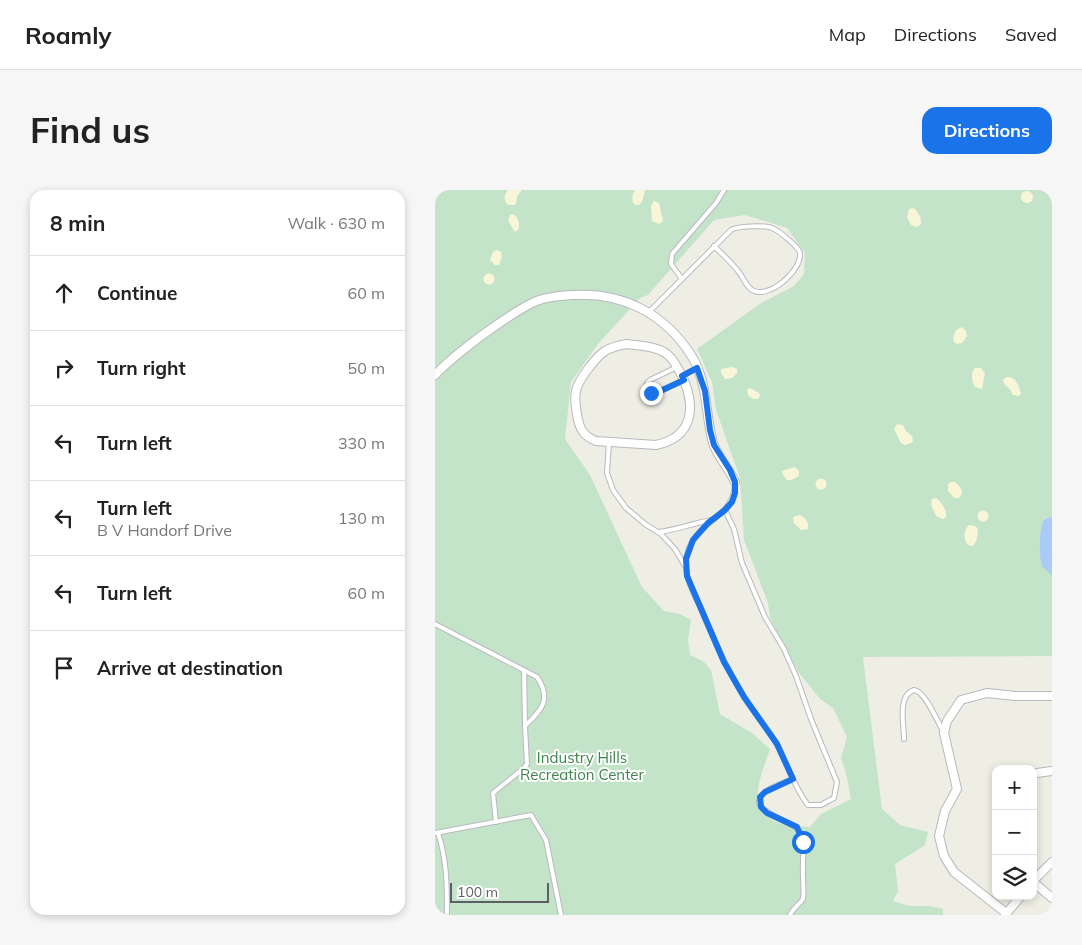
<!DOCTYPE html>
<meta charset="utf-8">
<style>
:root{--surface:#fff;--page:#f6f6f6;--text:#222;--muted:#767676;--line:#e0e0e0;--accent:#1a73e8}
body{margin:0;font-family:Mulish,sans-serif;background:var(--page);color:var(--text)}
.controls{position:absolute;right:15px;bottom:15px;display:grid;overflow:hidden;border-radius:10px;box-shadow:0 2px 8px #0003}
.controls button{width:45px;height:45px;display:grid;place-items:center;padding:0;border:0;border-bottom:1px solid var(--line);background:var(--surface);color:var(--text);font:25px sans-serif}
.scale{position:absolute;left:15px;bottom:12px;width:99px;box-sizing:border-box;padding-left:5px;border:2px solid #5d5f65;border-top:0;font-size:14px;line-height:18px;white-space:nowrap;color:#5d5f65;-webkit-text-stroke:4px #fff;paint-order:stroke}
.stop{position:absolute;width:15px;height:15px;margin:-11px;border:4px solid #1a73e8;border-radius:50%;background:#fff}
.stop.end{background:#1a73e8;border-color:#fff;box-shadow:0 1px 5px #0008}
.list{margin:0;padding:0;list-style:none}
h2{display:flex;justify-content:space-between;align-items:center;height:65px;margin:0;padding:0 20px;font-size:21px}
h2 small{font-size:16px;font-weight:400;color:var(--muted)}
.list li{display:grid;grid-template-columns:32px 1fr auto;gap:15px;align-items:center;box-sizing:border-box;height:75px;padding:0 20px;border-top:1px solid var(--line)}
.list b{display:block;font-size:19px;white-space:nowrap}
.list p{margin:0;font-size:16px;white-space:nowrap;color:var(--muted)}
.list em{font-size:16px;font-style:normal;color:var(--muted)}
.icon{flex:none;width:28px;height:28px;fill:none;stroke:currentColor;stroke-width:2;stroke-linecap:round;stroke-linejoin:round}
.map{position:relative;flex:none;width:617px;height:725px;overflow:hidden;border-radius:15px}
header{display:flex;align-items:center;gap:30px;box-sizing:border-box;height:70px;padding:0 25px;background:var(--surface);border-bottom:1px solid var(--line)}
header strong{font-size:24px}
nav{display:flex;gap:28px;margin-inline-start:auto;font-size:18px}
.intro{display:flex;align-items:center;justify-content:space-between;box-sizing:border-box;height:120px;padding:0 30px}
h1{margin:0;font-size:35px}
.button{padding:12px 22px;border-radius:15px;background:var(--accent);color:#fff;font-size:18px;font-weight:700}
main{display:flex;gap:30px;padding:0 30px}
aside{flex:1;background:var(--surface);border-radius:15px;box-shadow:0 2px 8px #0003}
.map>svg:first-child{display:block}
.green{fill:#c4e4c9;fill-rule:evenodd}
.sand{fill:#f8f6d7}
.water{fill:#aacaf9}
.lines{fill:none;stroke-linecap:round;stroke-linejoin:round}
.lane-casing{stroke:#b8b9be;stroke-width:6}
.street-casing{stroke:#b8b9be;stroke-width:10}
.lane{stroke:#fff;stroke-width:4}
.street{stroke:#fff;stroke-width:8}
.route{stroke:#1a73e8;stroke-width:6}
.labels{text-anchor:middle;stroke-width:4;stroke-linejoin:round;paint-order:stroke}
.park-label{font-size:15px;fill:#3c854b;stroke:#fff}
</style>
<header>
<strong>Roamly</strong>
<nav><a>Map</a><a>Directions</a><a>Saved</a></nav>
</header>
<div class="intro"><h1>Find us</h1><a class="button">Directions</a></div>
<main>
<aside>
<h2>8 min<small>Walk · 630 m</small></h2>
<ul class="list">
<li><svg class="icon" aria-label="ahead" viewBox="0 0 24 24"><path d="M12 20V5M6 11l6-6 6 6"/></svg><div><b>Continue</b></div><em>60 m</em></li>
<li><svg class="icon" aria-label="right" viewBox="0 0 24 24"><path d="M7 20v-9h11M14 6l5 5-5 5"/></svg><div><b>Turn right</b></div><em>50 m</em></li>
<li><svg class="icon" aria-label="left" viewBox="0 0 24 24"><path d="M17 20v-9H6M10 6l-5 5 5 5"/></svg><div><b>Turn left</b></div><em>330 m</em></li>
<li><svg class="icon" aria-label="left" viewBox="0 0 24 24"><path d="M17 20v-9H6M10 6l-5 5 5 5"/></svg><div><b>Turn left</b><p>B V Handorf Drive</p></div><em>130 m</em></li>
<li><svg class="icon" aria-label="left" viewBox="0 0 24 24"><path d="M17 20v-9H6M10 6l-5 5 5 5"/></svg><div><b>Turn left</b></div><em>60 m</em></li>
<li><svg class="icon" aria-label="arrive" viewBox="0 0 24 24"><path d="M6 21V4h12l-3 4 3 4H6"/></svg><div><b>Arrive at destination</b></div></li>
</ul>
</aside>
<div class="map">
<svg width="617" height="725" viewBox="0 0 617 725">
<rect width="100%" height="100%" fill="#eeeee5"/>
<path class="green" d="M0,0h617v466l-189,1 19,152 18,16 28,7 -3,13 -30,19 3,27 -5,10 16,5h21l13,3v6h-508zM310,25l42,13 18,25 -1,21 -10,12 -33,17 -64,46 15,33 4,28 24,68 4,62 24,63 2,15 29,55 21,26 13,9 14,29 -6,21 5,15 5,26 -30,15 -11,13c-9,-1 -21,-1 -31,-4 -36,-13 -17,-48 -9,-74l-18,-16 -32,-19 -9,-44 -8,-9 -13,-6 -2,-16 3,-19 -11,-6 -16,-3 -22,-24 -52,-112 -25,-36 6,-57 27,-38 42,-46 8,-3 66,-75z"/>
<g class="sand">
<path d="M73,0h14l-5,6 -1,8 -2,1h-6c-5,-5 -4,-10 0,-15z"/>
<path d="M200,0h10l-3,12 -3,3h-4c-4,-4 -3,-11 0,-15z"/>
<circle cx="592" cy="7" r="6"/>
<polygon points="219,11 224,13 228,31 224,34 217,31 216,16"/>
<path d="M478,18c5,2 9,12 8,16l-4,3 -6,-2 -4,-8 2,-8z"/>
<polygon points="77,24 81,26 84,32 84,39 80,42 73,31 75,25"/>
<polygon points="62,60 66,62 67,67 64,75 60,75 55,70 58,62"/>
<circle cx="54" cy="89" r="5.5"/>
<polygon points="527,137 531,141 532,146 527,153 522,154 519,152 518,148 521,140"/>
<polygon points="297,177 302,179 302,183 297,188 290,189 286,183 286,179"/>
<path d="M540,178h6l4,5 -3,16 -7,-2c-3,-6 -5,-13 0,-19z"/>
<path d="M571,187c10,-1 12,8 15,16l-2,3 -6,-1 -3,-6 -5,-4 -2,-5z"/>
<polygon points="315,198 324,203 325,206 323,209 318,209 313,205 312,200"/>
<polygon points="462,234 468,235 471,241 477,246 478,251 476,253 470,255 466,253 459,239"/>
<polygon points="360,277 364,281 364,286 356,290 352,290 348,285 347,281"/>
<circle cx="386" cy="294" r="5.5"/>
<polygon points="516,292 520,292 526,298 527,303 524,308 519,308 513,301 513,294"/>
<path d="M501,308c6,4 11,13 10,19l-3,2 -7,-3 -5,-12 1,-5z"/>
<circle cx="548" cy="326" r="5.5"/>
<path d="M360,326l5,-1c6,3 9,8 8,14l-7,1 -7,-7 -1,-5z"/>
<path d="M534,335l6,1 3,3c-1,7 0,15 -7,17l-4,-2c-3,-6 -4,-13 2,-19z"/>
</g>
<path class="water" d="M617,327v58l-10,-9c-3,-8 -3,-40 2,-46 3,-2 5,-2 8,-3z"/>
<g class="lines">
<g class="lane-casing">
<g id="lane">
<polyline points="247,89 236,74 237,64 281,13 289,0"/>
<path d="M214,122l82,-82c6,-4 34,-5 41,-2 6,2 27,19 28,25 2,18 -32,47 -48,37 -6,-4 -9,-13 -14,-19 -7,-9 -16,-17 -24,-25"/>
<polyline points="242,177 215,190 212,193 212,199 216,203 221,203 249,190"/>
<polyline points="174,252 172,283 178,300 191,318 210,334 226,344 240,359 250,376"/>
<path d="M290,320l9,19 8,34 23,54 19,32 12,27 15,43 26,63 -3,16 -13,7h-13c-15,-19 -21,-43 -33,-64 -9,-15 -21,-28 -30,-43 -18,-28 -31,-58 -44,-89 -7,-15 -17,-33 -15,-50 6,-40 49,-38 49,-77"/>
<path d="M223,342c19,-2 35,-9 54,-12"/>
<path d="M0,434l102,53c15,22 5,33 -12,49l2,38 -3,4 -31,25 3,29"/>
<polyline points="89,480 90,536"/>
<path d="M469,549c0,-14 -7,-44 10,-49 11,1 23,31 29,41"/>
<polyline points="0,643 96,625 111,650 126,725"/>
<path d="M3,643c9,26 9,54 9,82"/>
<path d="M355,725c3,-7 9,-10 13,-16 1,-8 0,-16 0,-23 -1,-15 3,-33 -4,-46 -6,-9 -57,-20 -34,-38 7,-6 19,-9 28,-13"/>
</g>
</g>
<g class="street-casing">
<g id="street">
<path d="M192,154c13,2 31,2 41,11 7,6 11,15 15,23 13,30 10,59 -27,67l-60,-4c-13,-5 -17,-13 -19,-27 -1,-7 -3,-15 -1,-23 2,-11 20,-34 29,-40 7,-4 15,-6 22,-7z"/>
<path d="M0,185c14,-15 30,-27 46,-39 17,-12 33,-24 51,-33 12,-6 27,-7 41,-8 49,-3 91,18 118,60 17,26 14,59 22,88 4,13 16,25 22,39"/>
<polyline points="602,583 617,581"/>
<polyline points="598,691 617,672"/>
<polyline points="598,692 617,708"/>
<polyline points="571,723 519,682 509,666 504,646 510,621 522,599 509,543 512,531 526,510 552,503 580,506 617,506"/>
<polyline points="570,725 586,706"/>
</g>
</g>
<use href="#lane" class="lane"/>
<use href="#street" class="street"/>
</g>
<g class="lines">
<polyline class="route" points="216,203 221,203 249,190 247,186 262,178 270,201 275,240 279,255 295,280 300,292 300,303 297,312 290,320 273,333 258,350 251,369 252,386 289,472 309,507 342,554 358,589 330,602 325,607 326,617 332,623 362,637 368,652"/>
</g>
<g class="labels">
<g class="park-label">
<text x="147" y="573">Industry Hills<tspan x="147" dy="17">Recreation Center</tspan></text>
</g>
</g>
</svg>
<div class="controls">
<button>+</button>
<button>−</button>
<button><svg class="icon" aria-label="layers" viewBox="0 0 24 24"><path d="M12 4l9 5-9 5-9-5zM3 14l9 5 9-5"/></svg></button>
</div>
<div class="scale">100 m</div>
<div class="stop" style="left:368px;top:652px"></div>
<div class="stop end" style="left:216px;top:203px"></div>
</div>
</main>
